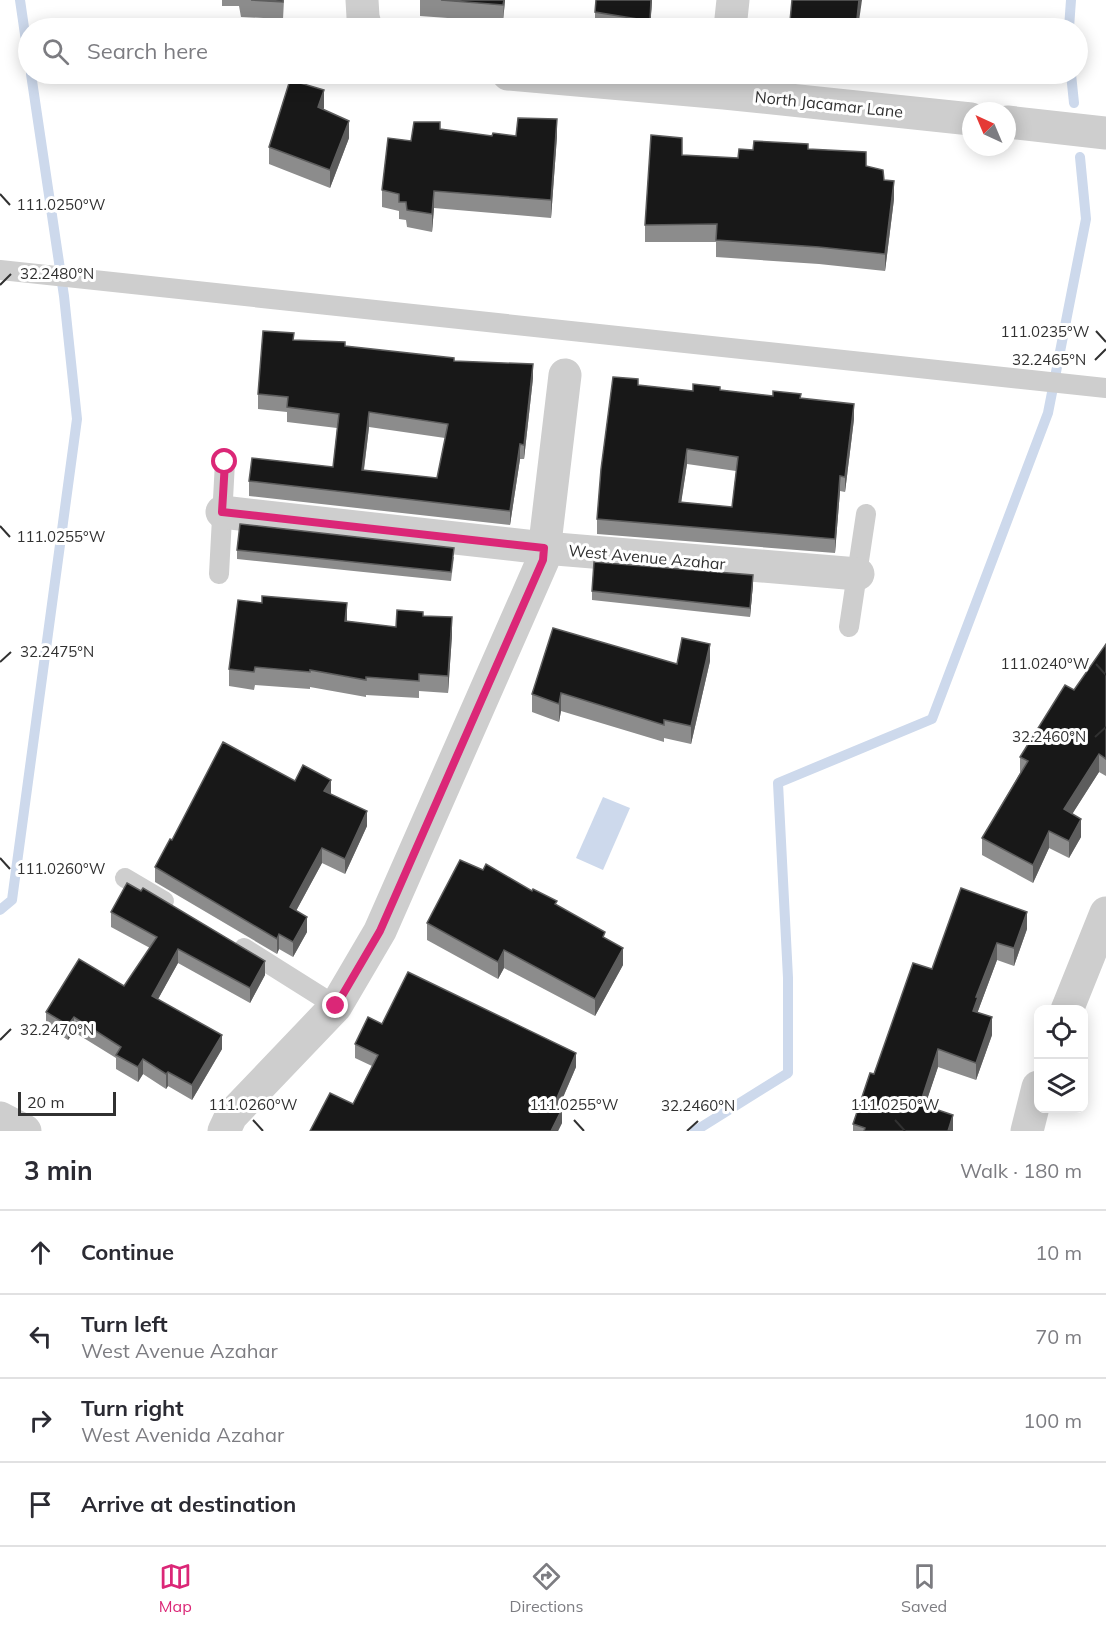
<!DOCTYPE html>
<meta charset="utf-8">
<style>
:root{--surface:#fff;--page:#f2f2f3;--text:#2b2b33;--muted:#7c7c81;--line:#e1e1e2;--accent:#db2777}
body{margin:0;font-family:Mulish,sans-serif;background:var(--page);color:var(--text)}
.controls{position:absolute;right:18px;bottom:18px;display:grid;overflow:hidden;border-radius:12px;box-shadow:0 3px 15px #0003}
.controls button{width:54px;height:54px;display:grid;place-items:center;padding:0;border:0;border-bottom:2px solid var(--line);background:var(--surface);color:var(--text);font:30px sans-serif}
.compass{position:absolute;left:962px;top:102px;width:54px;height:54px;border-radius:50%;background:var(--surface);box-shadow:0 3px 15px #0003;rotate:316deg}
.scale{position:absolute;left:18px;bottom:15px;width:98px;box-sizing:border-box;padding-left:6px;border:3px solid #313131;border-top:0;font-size:16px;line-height:21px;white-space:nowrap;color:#313131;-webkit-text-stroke:4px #fff;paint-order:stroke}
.stop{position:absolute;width:18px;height:18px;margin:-14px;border:4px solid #db2777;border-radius:50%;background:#fff}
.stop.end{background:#db2777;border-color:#fff;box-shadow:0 2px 6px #0008}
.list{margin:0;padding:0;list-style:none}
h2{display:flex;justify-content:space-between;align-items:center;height:78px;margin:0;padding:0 24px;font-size:26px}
h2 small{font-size:20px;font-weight:400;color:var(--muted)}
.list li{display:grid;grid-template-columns:39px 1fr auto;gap:18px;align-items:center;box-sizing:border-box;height:84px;padding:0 24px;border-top:2px solid var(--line)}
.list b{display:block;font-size:22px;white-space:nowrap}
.list p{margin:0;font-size:20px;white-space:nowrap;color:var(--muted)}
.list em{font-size:20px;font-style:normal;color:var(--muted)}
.icon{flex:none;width:33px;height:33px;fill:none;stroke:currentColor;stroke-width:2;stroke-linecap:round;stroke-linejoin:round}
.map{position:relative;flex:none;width:1106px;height:1131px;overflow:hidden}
.search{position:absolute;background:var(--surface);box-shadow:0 3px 15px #0003;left:18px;right:18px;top:18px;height:66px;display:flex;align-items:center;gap:15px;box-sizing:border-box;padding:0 21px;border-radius:33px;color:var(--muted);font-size:22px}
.sheet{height:414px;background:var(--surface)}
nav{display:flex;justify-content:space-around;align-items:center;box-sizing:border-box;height:84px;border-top:2px solid var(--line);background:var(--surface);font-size:16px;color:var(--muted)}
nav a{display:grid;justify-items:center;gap:3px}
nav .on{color:var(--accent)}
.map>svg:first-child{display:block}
.water{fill:#cdd9ec}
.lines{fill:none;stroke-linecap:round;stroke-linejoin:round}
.stream{stroke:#cdd9ec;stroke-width:10}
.lane{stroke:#cecece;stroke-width:20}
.street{stroke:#cecece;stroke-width:33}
.wall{fill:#8c8c8c;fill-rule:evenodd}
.shaded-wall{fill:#5d5d5d}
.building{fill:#181818;stroke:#5d5d5d;stroke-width:1.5;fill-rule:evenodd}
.route{stroke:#db2777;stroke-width:8}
.ticks{fill:none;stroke:#313131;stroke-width:2}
.labels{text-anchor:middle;stroke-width:6;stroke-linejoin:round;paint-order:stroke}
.street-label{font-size:16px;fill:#313131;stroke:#fff}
.ticks-label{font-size:15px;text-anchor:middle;fill:#313131;stroke:#fff;stroke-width:6;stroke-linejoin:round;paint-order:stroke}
</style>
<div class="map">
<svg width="1106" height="1131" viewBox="0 0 1106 1131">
<rect width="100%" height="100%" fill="#fff"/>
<polygon class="water" points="603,797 630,808 603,870 576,858"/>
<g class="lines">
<g class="stream">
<polyline points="20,0 28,55"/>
<polyline points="1069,28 1071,0"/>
<polyline points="1071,74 1074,103"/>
<polyline points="0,910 12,900 77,419 64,296 31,74"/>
<polyline points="695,1131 788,1073 788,978 778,783 932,719 1048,413 1086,219 1080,157"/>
</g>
<g class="lane">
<polyline points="0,270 1106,388"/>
<polyline points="219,574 225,462"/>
<polyline points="849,627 866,514"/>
<polyline points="125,878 164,901"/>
<polyline points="244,948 336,1006"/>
</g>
<g class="street">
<polyline points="362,0 363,17 366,28"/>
<polyline points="730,28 733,0"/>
<polyline points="508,74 724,93 971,119"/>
<polyline points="1007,122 1106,133"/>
<polyline points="222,512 544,548 858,574"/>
<polyline points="1067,1010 1106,913"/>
<polyline points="0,1118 25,1131"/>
<polyline points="224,1131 231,1116 336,1006 380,931 543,560 565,375"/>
<polyline points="1027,1131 1038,1087"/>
</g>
</g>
<g class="wall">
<polygon points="222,0 284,0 283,19 241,17 239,6 222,6"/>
<polygon points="420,0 505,0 503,22 420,16"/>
<polygon points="596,0 652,0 650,28 595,28 595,12"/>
<polygon points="790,21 858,28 790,28"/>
<polygon points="324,108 323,109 349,138 330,188 269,164 269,147"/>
<polygon points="440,129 492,136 557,136 551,218 434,208 432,232 407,227 406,220 399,219 399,211 382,207 382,190 411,141"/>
<polygon points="808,149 866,166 884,180 894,199 885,271 819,264 716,257 716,242 645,242 645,225 682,155 738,158 753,150"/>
<path d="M294,340l160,21 79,17 -9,81h-4l-10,66 -261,-29v-15l84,-14 4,-39 -50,-6v-10l-29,-3v-15zM369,427l76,11 -8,40 -73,-8z"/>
<path d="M638,385l55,6 27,-1 53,6 28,2 53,21 -9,73 -5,-1 -5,62 -238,-19v-15zM687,464l49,7 -4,36 -51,-5z"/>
<polygon points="237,550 454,557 451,581 237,559"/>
<polygon points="753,584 750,617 592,600 592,591"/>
<polygon points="423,616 452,635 448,693 419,691 419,698 366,695 366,697 310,687 310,689 255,685 254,690 229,686 229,669 347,621 396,627"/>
<polygon points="1106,644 1106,776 1099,772 1072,814 1081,837 1069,858 1049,848 1033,883 982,855 982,838 1020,773 1020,757 1074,690"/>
<polygon points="710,661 691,744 664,738 664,742 561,711 559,722 532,712 532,694 677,664"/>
<polygon points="295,781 331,794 367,826 345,874 322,863 296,911 307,932 293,957 279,949 277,954 155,882 155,867 172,840"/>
<polygon points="557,905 605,938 623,965 595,1016 504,968 498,979 427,940 427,923"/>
<polygon points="111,912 265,975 250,1003 178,963 158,999 222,1049 192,1100 168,1086 166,1089 143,1074 138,1082 116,1069 116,1058 74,1032 68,1040 46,1026 46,1012 124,986 150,948 111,927"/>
<polygon points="1027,929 1014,966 997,960 978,1011 978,1013 992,1035 976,1080 938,1067 925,1105 953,1131 853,1131 853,1124 874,1074 932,969"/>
<polygon points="382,1024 576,1067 559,1107 562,1123 558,1131 310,1131 353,1104 372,1066 355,1058 355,1044"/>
</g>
<g class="shaded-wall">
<polygon points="504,0 505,0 503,22"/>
<polygon points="651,0 652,0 650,28"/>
<polygon points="859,0 862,0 858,28 856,28"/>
<polygon points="324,90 324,108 318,125 318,107"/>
<polygon points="557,119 557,136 551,218 551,200"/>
<polygon points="349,121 349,138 330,188 330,170"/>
<polygon points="894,181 894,199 885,271 885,254"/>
<polygon points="434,191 434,208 432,232 432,214"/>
<polygon points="533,364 533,378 524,459 524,445"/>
<polygon points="854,404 854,419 845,492 845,477"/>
<polygon points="369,412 369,427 362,484 362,470"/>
<polygon points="520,444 520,459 510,525 510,511"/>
<polygon points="687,449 687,464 679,517 679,502"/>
<polygon points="840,476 840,491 835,553 835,539"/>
<polygon points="753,575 753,584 750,617 750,608"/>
<polygon points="347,603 347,621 345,638 345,621"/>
<polygon points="452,617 452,635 448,693 448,676"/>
<polygon points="710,644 710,661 691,744 691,726"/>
<polygon points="561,693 561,711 559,722 559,704"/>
<polygon points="1099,754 1099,772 1064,827 1064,809"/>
<polygon points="331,780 331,795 324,791"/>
<polygon points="367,811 367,826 345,874 345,859"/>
<polygon points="1081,819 1081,837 1069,858 1069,841"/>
<polygon points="1049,831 1049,848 1033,883 1033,865"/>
<polygon points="322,848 322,863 290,922 290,907"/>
<polygon points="1027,912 1027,929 1014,966 1014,948"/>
<polygon points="307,917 307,932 293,957 293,942"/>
<polygon points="279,934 279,949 277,954 277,939"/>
<polygon points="997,943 997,960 978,1011 978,1015 973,1011 976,997"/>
<polygon points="623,948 623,965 595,1016 595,999"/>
<polygon points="178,949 178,963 152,1010 152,996"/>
<polygon points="504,950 504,968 498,979 498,962"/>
<polygon points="265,961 265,975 250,1003 250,988"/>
<polygon points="74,1017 74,1032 68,1040 68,1025"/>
<polygon points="992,1017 992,1035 976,1080 976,1063"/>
<polygon points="222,1035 222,1049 192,1100 192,1085"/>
<polygon points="938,1049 938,1067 920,1121 920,1104"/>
<polygon points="576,1053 576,1067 554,1118 554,1105"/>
<polygon points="143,1059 143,1074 138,1082 138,1067"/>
<polygon points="168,1072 168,1086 166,1089 166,1074"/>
<polygon points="562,1109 562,1123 558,1131 551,1131"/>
<polygon points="953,1115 953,1131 948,1131"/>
</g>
<g class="building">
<polygon points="251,0 283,0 283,2"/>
<polygon points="441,0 504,0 503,5"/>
<polygon points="596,0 651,0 650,21 595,12"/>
<polygon points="792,0 859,0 856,28 806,28 807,23 790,21"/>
<polygon points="290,80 324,90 318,107 349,121 330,170 269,147"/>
<polygon points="518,118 557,119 551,200 434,191 432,214 407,210 406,202 399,202 399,194 382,190 388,138 411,141 414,122 440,122 440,129 492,136 493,133 516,136"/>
<polygon points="651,135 682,138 682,155 738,158 739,149 753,150 754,141 808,144 808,149 866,152 866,166 883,170 884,180 894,181 885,254 819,247 716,240 717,224 645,225"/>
<path d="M263,331l31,2 -1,7 52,2v4l109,12v3l79,3 -9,81 -4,-1 -10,67 -261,-30 3,-23 81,9 6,-53 -52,-7 1,-10 -30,-3zM369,412l79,12 -11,54 -75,-8z"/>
<path d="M613,377l25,2v6l55,6v-7l27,3v3l53,6v-5l28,3 -1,4 54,6 -9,73 -5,-1 -5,63 -238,-20 4,-50zM687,449l51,8 -6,50 -53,-5z"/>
<polygon points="240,524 454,548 451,572 237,550"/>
<polygon points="594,562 753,575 750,608 592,591"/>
<polygon points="262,596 347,603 345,621 396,627 397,610 423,612 423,616 452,617 448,676 419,674 419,681 366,677 366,680 310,670 310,672 255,667 254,672 229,669 238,600 262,603"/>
<polygon points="553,628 677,664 682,638 710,644 691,726 664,720 664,725 561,693 559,704 532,694"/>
<polygon points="1106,644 1106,759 1099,754 1064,809 1081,819 1069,841 1049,831 1033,865 982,838 1028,761 1020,757 1065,685 1074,690"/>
<polygon points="223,742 295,781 303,765 331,780 324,791 367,811 345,859 322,848 290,907 307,917 293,942 279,934 277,939 155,867 170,839 172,840"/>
<polygon points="460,860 483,870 486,864 532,891 533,889 557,901 555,904 605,932 603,937 623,948 595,999 504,950 498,962 427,923"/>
<polygon points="127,883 141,891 143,888 265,961 250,988 178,949 152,996 222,1035 192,1085 168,1072 166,1074 143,1059 138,1067 116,1055 121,1047 74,1017 68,1025 46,1012 79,959 124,986 157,937 111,912"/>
<polygon points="961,888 1027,912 1014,948 997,943 976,997 978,997 973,1011 992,1017 976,1063 938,1049 920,1104 953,1115 948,1131 864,1131 865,1128 853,1124 870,1073 874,1074 913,963 932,969"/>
<polygon points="408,972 576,1053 554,1105 562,1109 551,1131 310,1131 330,1093 353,1104 378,1055 355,1044 368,1017 382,1024"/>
</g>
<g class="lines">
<polyline class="route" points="225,462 222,512 544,548 543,560 380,931 336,1006"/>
</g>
<path class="ticks" d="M0,194l10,11M0,285l11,-11M1096,331l10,11M1095,360l11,-11M0,526l10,11M0,662l11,-10M1096,664l10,11M1095,737l11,-10M0,858l10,11M0,1040l11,-11M253,1120l10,11M574,1120l10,11M895,1120l10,11M687,1131l11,-10"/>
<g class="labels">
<g class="street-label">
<text transform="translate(829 104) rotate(6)" y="6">North Jacamar Lane</text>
<text transform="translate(647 557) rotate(5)" y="6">West Avenue Azahar</text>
</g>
</g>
<g class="ticks-label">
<text x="61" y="210">111.0250°W</text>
<text x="57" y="279">32.2480°N</text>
<text x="1045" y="337">111.0235°W</text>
<text x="1049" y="365">32.2465°N</text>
<text x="61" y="542">111.0255°W</text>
<text x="57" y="657">32.2475°N</text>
<text x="1045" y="669">111.0240°W</text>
<text x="1049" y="742">32.2460°N</text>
<text x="61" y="874">111.0260°W</text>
<text x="57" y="1035">32.2470°N</text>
<text x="253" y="1110">111.0260°W</text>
<text x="574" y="1110">111.0255°W</text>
<text x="895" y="1110">111.0250°W</text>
<text x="698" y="1111">32.2460°N</text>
</g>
</svg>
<div class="controls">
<button><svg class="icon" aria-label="locate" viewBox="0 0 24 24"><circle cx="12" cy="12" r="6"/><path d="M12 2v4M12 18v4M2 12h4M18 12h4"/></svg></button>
<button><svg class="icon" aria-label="layers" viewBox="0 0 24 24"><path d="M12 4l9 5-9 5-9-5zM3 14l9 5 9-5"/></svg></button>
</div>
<svg class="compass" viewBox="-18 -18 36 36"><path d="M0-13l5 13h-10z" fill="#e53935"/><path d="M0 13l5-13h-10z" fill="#7c7c81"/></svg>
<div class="scale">20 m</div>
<div class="stop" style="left:225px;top:462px"></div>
<div class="stop end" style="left:336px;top:1006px"></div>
<div class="search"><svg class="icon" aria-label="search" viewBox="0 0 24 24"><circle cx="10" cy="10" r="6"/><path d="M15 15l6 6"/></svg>Search here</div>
</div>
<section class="sheet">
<h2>3 min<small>Walk · 180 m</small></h2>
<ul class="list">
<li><svg class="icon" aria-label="ahead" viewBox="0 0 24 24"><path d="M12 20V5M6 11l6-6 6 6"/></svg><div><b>Continue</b></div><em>10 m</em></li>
<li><svg class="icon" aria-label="left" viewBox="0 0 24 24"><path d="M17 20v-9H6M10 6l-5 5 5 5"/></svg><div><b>Turn left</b><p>West Avenue Azahar</p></div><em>70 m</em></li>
<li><svg class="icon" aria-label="right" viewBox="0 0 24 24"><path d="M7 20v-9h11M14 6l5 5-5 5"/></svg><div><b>Turn right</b><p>West Avenida Azahar</p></div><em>100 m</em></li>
<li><svg class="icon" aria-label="arrive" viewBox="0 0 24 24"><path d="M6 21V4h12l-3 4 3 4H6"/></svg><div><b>Arrive at destination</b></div></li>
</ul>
</section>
<nav>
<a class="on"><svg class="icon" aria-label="map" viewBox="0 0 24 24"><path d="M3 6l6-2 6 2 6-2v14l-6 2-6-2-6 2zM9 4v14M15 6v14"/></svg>Map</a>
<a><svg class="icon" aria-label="directions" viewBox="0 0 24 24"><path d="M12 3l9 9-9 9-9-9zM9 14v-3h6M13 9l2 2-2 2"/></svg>Directions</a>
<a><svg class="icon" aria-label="saved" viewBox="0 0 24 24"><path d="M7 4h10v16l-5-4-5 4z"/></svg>Saved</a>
</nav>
